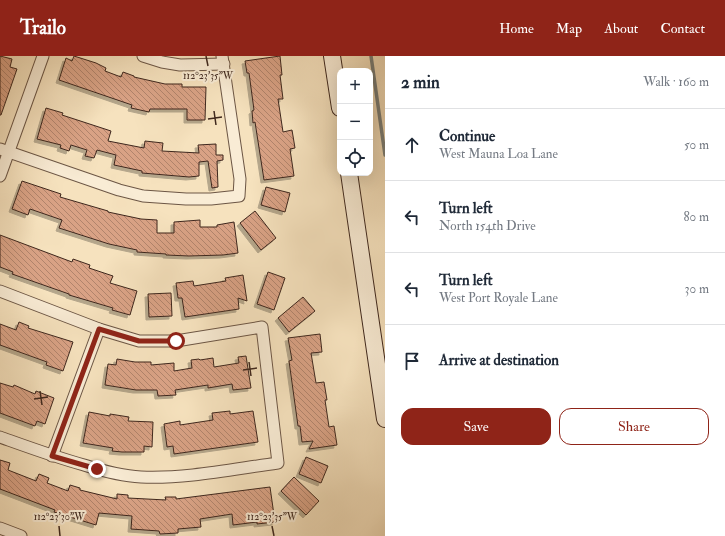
<!DOCTYPE html>
<meta charset="utf-8">
<style>
:root{--surface:#fff;--page:#f2f2f3;--text:#1f2937;--muted:#747a83;--line:#e0e1e3;--accent:#8f2418}
body{margin:0;font-family:"IM FELL Double Pica",serif;background:var(--page);color:var(--text)}
.controls{position:absolute;right:12px;top:12px;display:grid;overflow:hidden;border-radius:8px;box-shadow:0 4px 16px #0002}
.controls button{width:36px;height:36px;display:grid;place-items:center;padding:0;border:0;border-bottom:1px solid var(--line);background:var(--surface);color:var(--text);font:20px sans-serif}
.stop{position:absolute;width:12px;height:12px;margin:-9px;border:3px solid #8f2418;border-radius:50%;background:#fff}
.stop.end{background:#8f2418;border-color:#fff;box-shadow:0 1px 4px #0008}
.list{margin:0;padding:0;list-style:none}
h2{display:flex;justify-content:space-between;align-items:center;height:52px;margin:0;padding:0 16px;font-size:17px}
h2 small{font-size:13px;font-weight:400;color:var(--muted)}
.list li{display:grid;grid-template-columns:26px 1fr auto;gap:12px;align-items:center;box-sizing:border-box;height:72px;padding:0 16px;border-top:1px solid var(--line)}
.list b{display:block;font-size:15px;white-space:nowrap}
.list p{margin:0;font-size:13px;white-space:nowrap;color:var(--muted)}
.list em{font-size:13px;font-style:normal;color:var(--muted)}
.actions{display:flex;gap:8px;padding:12px 16px}
.actions a{flex:1;padding:9px 0;border:1px solid var(--accent);border-radius:12px;text-align:center;font-size:14px;color:var(--accent)}
.actions .main{background:var(--accent);color:#fff}
.icon{flex:none;width:22px;height:22px;fill:none;stroke:currentColor;stroke-width:2;stroke-linecap:round;stroke-linejoin:round}
.map{position:relative;flex:none;width:385px;height:480px;overflow:hidden}
header{display:flex;align-items:center;gap:24px;box-sizing:border-box;height:56px;padding:0 20px;background:var(--accent);color:#fff}
header strong{font-size:19px}
nav{display:flex;gap:22px;margin-inline-start:auto;font-size:14px}
main{display:flex}
aside{flex:1;background:var(--surface)}
.map>svg:first-child{display:block}
.lines{fill:none;stroke-linecap:round;stroke-linejoin:round}
.stream{stroke:#79807c;stroke-width:3.5}
.building{fill:url(#building-back-hatch);stroke:#3e271d;filter:url(#shadow)}
.minor-casing{stroke:#6c5645;stroke-width:13}
.secondary-casing{stroke:#3e271d;stroke-width:18}
.minor{stroke:#f9ecd5;stroke-width:11}
.secondary{stroke:#f9ecd5;stroke-width:16}
.route{stroke:#8f2418;stroke-width:5}
.ticks{fill:none;stroke:#3e271d;stroke-width:1.5}
.ticks-label{font-size:10px;text-anchor:middle;fill:#3e271d;stroke:#f9ecd5;stroke-width:4;stroke-linejoin:round;paint-order:stroke}
</style>
<header>
<strong>Trailo</strong>
<nav><a>Home</a><a>Map</a><a>About</a><a>Contact</a></nav>
</header>
<main>
<div class="map">
<svg width="385" height="480" viewBox="0 0 385 480">
<defs>
<pattern id="building-back-hatch" width="6" height="6" patternUnits="userSpaceOnUse"><rect width="6" height="6" fill="#d9a285"/><path d="M-1 5l2 2M0 0l6 6M5-1l2 2" fill="none" stroke="#b1846c"/></pattern>
<filter id="shadow"><feDropShadow dx="-3" dy="3" stdDeviation="0" flood-color="#0004"/></filter>
</defs>
<rect width="100%" height="100%" fill="#f6e2be"/>
<filter id="stains"><feTurbulence type="fractalNoise" baseFrequency=".005" numOctaves="4"/><feColorMatrix values="0 0 0 0 .2 0 0 0 0 .09 0 0 0 0 .02 0 0 0 .5 -.17"/></filter>
<radialGradient id="worn" r=".72"><stop offset=".6" stop-color="#630" stop-opacity="0"/><stop offset="1" stop-color="#630" stop-opacity=".3"/></radialGradient>
<g class="lines">
<polyline class="stream" points="371,0 385,99"/>
</g>
<g class="building">
<polygon points="0,0 12,3 10,11 17,13 1,59 0,59"/>
<polygon points="74,0 96,7 106,12 105,15 121,21 123,16 134,20 134,21 165,28 182,28 182,31 206,31 205,64 187,64 187,53 150,53 149,56 131,52 132,49 59,24 66,2 72,5"/>
<polygon points="280,0 282,19 280,19 283,43 278,43 283,76 292,74 295,92 290,93 294,120 264,124 255,66 253,67 252,55 254,54 249,17 247,17 245,5"/>
<polygon points="46,52 63,57 62,59 111,75 108,85 144,92 145,85 163,87 162,95 199,97 198,89 216,88 216,99 223,99 223,104 217,105 218,131 212,132 208,105 199,106 199,120 189,121 142,117 142,115 114,109 116,99 97,94 94,102 85,100 87,94 71,89 69,95 60,92 61,89 37,83"/>
<polygon points="22,125 61,138 60,141 108,155 108,156 141,163 157,164 157,177 174,177 174,166 200,164 200,171 217,171 217,169 234,166 238,197 223,199 189,200 166,199 166,198 137,196 137,194 109,188 59,172 62,164 30,153 28,159 12,153"/>
<polygon points="266,131 290,137 285,156 261,149"/>
<polygon points="255,155 276,182 261,194 240,167"/>
<polygon points="0,179 72,206 73,203 90,209 89,212 113,220 110,227 137,235 130,259 112,254 113,252 69,239 69,238 12,218 13,216 0,211"/>
<polygon points="268,216 285,222 274,254 257,248"/>
<polygon points="243,219 247,245 238,242 239,253 185,261 182,242 178,242 176,227 193,225 194,230 226,225 225,222"/>
<polygon points="171,237 172,260 149,261 148,238"/>
<polygon points="303,241 315,255 289,276 278,262"/>
<polygon points="19,266 29,270 28,272 73,286 63,315 46,309 47,306 0,289 0,268 16,274"/>
<polygon points="320,278 322,296 311,297 316,327 324,326 327,344 325,344 329,371 334,370 337,389 309,393 313,385 302,386 300,370 298,370 289,305 292,304 288,282"/>
<polygon points="246,300 251,332 233,334 232,328 208,332 208,329 175,334 176,339 158,340 157,334 136,334 105,329 108,308 116,309 117,303 135,306 151,306 151,309 174,307 174,315 192,312 191,304 199,303 200,304 213,302 214,311 239,307 238,301"/>
<polygon points="0,327 13,331 14,329 35,338 36,335 54,342 45,368 37,365 35,370 0,357"/>
<polygon points="230,355 230,358 253,355 258,386 174,398 173,390 167,391 164,368 180,365 180,369 213,364 212,357"/>
<polygon points="89,356 110,360 110,358 129,361 128,365 153,366 152,391 144,390 144,396 122,396 112,395 113,392 83,387"/>
<polygon points="306,401 328,410 321,427 299,418"/>
<polygon points="0,404 10,407 8,414 36,425 39,418 49,422 47,427 68,435 70,429 80,432 80,434 117,443 117,438 128,439 128,442 166,444 165,441 176,441 176,443 270,431 275,466 257,468 257,466 233,469 232,458 200,463 201,471 178,473 178,477 160,478 159,475 131,473 132,460 99,457 96,469 54,456 55,454 0,433"/>
<polygon points="294,421 319,445 306,459 281,435"/>
</g>
<g class="lines">
<g class="minor-casing">
<g id="minor">
<polyline points="143,0 162,6 180,9 224,8"/>
<polyline points="0,93 119,134 143,140 186,143 211,143 239,140 240,123 222,0"/>
<polyline points="0,120 43,0"/>
<path d="M0,235l99,38 40,12h37l86,-14 16,136c-45,6 -92,16 -137,14 -20,-1 -38,-6 -57,-12 -29,-8 -56,-18 -84,-28"/>
<polyline points="52,400 99,273"/>
<polyline points="0,472 21,480"/>
</g>
</g>
<g class="secondary-casing">
<g id="secondary">
<polyline points="332,0 340,52"/>
<polyline points="349,117 385,363"/>
</g>
</g>
<use href="#minor" class="minor"/>
<use href="#secondary" class="secondary"/>
</g>
<g class="lines">
<polyline class="route" points="97,413 52,400 99,273 139,285 176,285"/>
</g>
<path class="ticks" d="M206,0l2,10M214,55l2,14M208,63l14,-2M249,306l2,14M243,314l14,-2M40,335l2,14M34,343l14,-2M59,470l1,10M272,470l2,10"/>
<g class="ticks-label">
<text x="208" y="23">112°23'35"W</text>
<text x="59" y="464">112°23'30"W</text>
<text x="272" y="464">112°23'35"W</text>
</g>
<rect width="100%" height="100%" filter="url(#stains)"/>
<rect width="100%" height="100%" fill="url(#worn)"/>
</svg>
<div class="controls">
<button>+</button>
<button>−</button>
<button><svg class="icon" aria-label="locate" viewBox="0 0 24 24"><circle cx="12" cy="12" r="6"/><path d="M12 2v4M12 18v4M2 12h4M18 12h4"/></svg></button>
</div>
<div class="stop" style="left:176px;top:285px"></div>
<div class="stop end" style="left:97px;top:413px"></div>
</div>
<aside>
<h2>2 min<small>Walk · 160 m</small></h2>
<ul class="list">
<li><svg class="icon" aria-label="ahead" viewBox="0 0 24 24"><path d="M12 20V5M6 11l6-6 6 6"/></svg><div><b>Continue</b><p>West Mauna Loa Lane</p></div><em>50 m</em></li>
<li><svg class="icon" aria-label="left" viewBox="0 0 24 24"><path d="M17 20v-9H6M10 6l-5 5 5 5"/></svg><div><b>Turn left</b><p>North 154th Drive</p></div><em>80 m</em></li>
<li><svg class="icon" aria-label="left" viewBox="0 0 24 24"><path d="M17 20v-9H6M10 6l-5 5 5 5"/></svg><div><b>Turn left</b><p>West Port Royale Lane</p></div><em>30 m</em></li>
<li><svg class="icon" aria-label="arrive" viewBox="0 0 24 24"><path d="M6 21V4h12l-3 4 3 4H6"/></svg><div><b>Arrive at destination</b></div></li>
</ul>
<div class="actions"><a class="main">Save</a><a>Share</a></div>
</aside>
</main>
